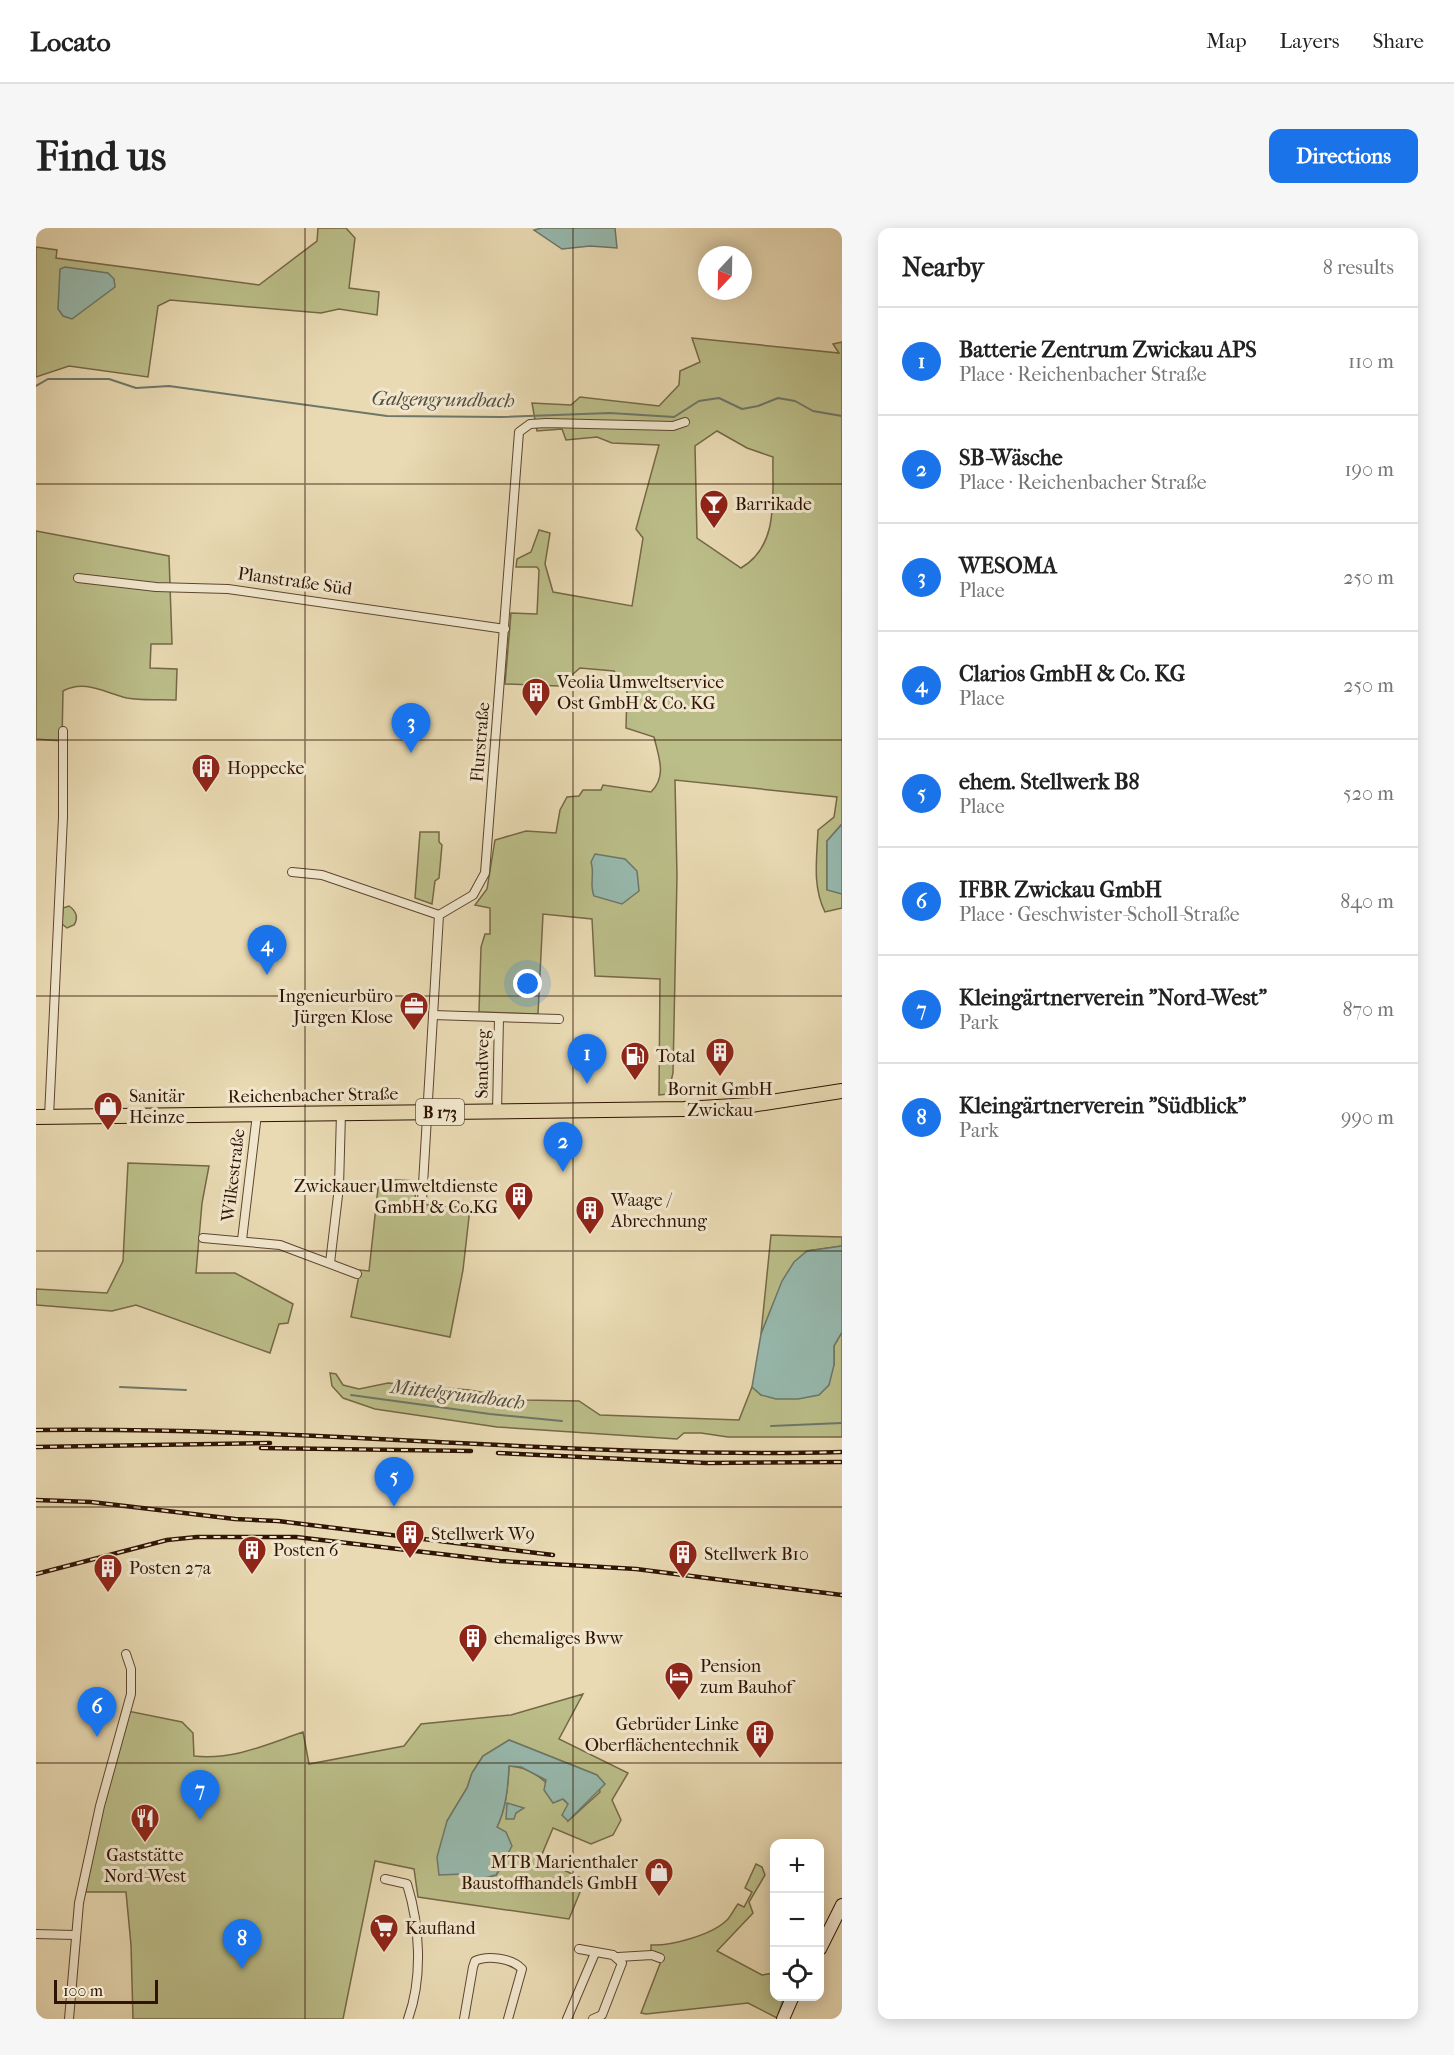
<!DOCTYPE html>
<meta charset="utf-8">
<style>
:root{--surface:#fff;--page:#f6f6f6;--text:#222;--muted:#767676;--line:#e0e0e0;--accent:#1a73e8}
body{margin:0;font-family:"IM FELL French Canon",serif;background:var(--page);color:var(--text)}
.controls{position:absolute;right:18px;bottom:18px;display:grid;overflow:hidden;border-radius:12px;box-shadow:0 3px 15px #0003}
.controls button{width:54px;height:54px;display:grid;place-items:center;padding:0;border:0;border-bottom:2px solid var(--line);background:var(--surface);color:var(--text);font:30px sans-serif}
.compass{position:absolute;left:662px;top:18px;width:54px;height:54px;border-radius:50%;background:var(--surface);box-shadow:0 3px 15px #0003;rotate:202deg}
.scale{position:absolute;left:18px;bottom:15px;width:104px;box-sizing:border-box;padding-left:6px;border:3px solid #2f1303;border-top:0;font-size:16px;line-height:21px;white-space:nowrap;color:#2f1303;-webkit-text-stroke:4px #f1e7ce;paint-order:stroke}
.you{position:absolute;left:492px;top:756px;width:21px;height:21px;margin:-15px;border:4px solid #fff;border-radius:50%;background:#1a73e8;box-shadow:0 0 0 9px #1a73e833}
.badge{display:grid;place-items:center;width:39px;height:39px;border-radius:50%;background:var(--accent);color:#fff;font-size:20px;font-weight:700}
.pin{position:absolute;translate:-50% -50px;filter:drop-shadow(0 2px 3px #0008)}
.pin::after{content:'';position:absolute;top:32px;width:21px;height:18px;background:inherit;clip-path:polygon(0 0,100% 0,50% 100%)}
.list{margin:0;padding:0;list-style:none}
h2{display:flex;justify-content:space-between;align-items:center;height:78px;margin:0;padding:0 24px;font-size:26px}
h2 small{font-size:20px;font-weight:400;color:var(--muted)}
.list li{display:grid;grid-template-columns:39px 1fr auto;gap:18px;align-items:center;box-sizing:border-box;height:108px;padding:0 24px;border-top:2px solid var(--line)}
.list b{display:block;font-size:22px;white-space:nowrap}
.list p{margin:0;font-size:20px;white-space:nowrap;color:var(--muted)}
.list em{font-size:20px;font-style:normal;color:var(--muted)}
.icon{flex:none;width:33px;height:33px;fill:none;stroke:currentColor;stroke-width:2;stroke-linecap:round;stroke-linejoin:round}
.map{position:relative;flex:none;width:806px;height:1791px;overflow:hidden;border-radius:12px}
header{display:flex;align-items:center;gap:36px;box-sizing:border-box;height:84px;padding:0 30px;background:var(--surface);border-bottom:2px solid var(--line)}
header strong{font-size:28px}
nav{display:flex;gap:33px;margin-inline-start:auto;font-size:21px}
.intro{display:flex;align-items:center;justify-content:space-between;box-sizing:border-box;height:144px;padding:0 36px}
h1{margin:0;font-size:42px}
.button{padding:15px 27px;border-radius:12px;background:var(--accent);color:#fff;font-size:21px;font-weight:700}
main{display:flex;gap:36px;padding:0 36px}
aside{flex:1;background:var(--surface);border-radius:12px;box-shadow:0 3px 15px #0003}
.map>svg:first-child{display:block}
.green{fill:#bbbe89;stroke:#756846;stroke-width:1.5;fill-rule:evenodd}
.water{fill:#97baaf;stroke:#6d776a;stroke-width:1.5}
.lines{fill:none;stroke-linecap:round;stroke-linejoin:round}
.stream{stroke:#6d776a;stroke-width:2}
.street-casing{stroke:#5e452f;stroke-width:10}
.secondary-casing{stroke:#2f1303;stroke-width:14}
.primary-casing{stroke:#2f1303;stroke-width:16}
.street{stroke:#f1e7ce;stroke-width:8}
.secondary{stroke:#f1e7ce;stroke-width:12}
.primary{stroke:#e9dab3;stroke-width:14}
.rail-casing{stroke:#2f1303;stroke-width:4.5}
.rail{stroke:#f1e7ce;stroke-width:2;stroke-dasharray:7;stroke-linecap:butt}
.grid{fill:none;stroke:#2f1303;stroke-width:1.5;stroke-opacity:0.55}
.labels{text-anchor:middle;stroke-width:6;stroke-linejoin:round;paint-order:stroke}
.shield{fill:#f1e7ce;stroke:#695340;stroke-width:1.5}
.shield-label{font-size:16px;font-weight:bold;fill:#2f1303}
.poi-label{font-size:18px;fill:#2f1303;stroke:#f1e7ce;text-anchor:start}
.street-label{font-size:18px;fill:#2f1303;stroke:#f1e7ce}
.water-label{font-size:20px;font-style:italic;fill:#534d3f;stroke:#f1e7ce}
</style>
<header>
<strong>Locato</strong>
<nav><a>Map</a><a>Layers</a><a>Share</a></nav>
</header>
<div class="intro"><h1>Find us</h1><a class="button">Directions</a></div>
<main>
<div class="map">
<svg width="806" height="1791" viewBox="0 0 806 1791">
<rect width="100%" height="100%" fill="#e9dab3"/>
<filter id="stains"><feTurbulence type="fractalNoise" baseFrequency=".00333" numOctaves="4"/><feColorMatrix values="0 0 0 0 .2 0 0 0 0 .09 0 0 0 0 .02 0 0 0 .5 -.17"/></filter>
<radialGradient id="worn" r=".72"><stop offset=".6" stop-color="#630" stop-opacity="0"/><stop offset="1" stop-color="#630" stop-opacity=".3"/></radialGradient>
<g class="green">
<polygon points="282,0 310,0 319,10 313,60 343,64 341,87 303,81 285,85 134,72 122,78 112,149 33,138 0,149 0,19 21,22 20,30 223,57 281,13"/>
<path d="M656,110l147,15 -6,-9 9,-2v482l-15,17v48l15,4v15l-17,4c-13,-26 -8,-54 -7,-82l16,-13 3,-20 -162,-17 2,96 -4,197 -5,21 -9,1 1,-116 -65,-3 -3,-57 -49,-5 -5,100 -59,-2 2,-65 4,-13h5v-26l-15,-3 12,-16 8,-49 31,-9 30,2 4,-23 7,-13 12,-1 4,-6h18l2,-5 48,7c16,-16 8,-34 3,-55l-28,-9 1,-39 -13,-18 -34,-3 -21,18 -54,-2 6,-71 26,1 2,-44 -2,-3h-21l1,-8 14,-7 8,-22 11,3 -5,31 8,28 79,14 11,-68 -7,-9 23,-84 -47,-2 -15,-6 -31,3 -4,-11 -25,2 -5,-28 39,2 9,-8 79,9 20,-21 1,-14 20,-9zM681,203l30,17 26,9c-1,38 7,89 -32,111l-44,-30 -2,-92z"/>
<path d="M0,303l133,25 3,88h-21l-1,24 27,1 -1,31c-16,-1 -34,1 -49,-2 -22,-5 -42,-19 -64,-7l-1,50 -26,-2z"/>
<polygon points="384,604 403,604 403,614 406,617 403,650 399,653 396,676 379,670"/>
<path d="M33,678c7,5 10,11 5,19l-7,3 -5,-4 1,-16z"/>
<polygon points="92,935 173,938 166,975 160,1045 199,1045 257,1076 252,1095 243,1096 234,1125 100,1077 76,1083 0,1077 0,1061 71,1065 87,1033"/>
<polygon points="343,951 380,953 379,976 434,980 427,1042 414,1109 315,1089 324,1042 333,1043"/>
<polygon points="735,1007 806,1009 806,1018 771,1023 738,1074 725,1106"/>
<polygon points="806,1104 806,1209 692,1209 665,1205 648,1205 641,1211 461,1199 339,1181 307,1170 296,1158 294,1145 300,1146 307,1157 323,1161 352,1155 433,1162 490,1172 543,1173 564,1187 703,1192 716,1159 725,1167 798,1137 798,1118"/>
<path d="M547,1466l-24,45 69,34 -16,27 9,20 -8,15 -22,9 -38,-16 -13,31 45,21 -16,39 -151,-22 -4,-28 -39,-8 -32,158h-210l-2,-74 -5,-53h-41l28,-131 15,-50 54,11 11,11 1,23c40,4 71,-11 109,-24l6,32 95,-18 17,-22 90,-9zM473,1512l88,35 3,17 -32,29v-17c-18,-17 -32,-37 -59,-38 -1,22 -3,42 -12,61l9,34 -10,14 -23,6 -9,-7 -17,-53 20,-33 5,-15 11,-17z"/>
<path d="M720,1636l6,3 3,8 -16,27 4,11 -36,38 45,24 12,-2v23l10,1 -7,21 -29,-15 -102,11 -5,-1 22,-57 -12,-4v-7c20,1 61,-10 76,-25 4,-4 7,-11 11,-16l6,3 8,-15 -7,-4z"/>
</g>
<g class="water">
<polygon points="506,0 579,0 581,20 554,18 526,21 498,2"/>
<polygon points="29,39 72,45 78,51 79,59 36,91 27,88 22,81 24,41"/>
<polygon points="806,596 806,666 791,662 791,613"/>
<path d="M559,626l30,5 12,12 2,20 -17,13 -28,-8c-5,-12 1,-22 -3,-34z"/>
<polygon points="806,1018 806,1104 798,1118 798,1137 793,1157 783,1167 762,1171 740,1171 725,1167 716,1159 725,1106 746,1053 758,1034 771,1023"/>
<path d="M473,1512l88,35 8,9 -37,37 -6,-6 6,-11 -5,-5 -10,4 -9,-13 2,-10 -25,-13 -12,-1c-1,22 -3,42 -12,61l9,5 6,14 -16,29 -23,6 -9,-7 -25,1 -2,-18 10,-36 20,-33 5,-15 11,-17z"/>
<polygon points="471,1575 488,1580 480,1585 478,1591 470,1591"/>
</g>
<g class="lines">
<g class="stream">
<polyline points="0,158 12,151 73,151 100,160 133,158 351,188 465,189 574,185 638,189 663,173 683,170 706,181 722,178 742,170 759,173 777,183 806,188"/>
<polyline points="84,1159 150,1162"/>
<polyline points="315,1167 454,1186 526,1193"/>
<polyline points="735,1198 806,1195"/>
</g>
<g class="street-casing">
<g id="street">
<polyline points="42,350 120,359 192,361 469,401"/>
<polyline points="256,644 286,647 403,687"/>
<polyline points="397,787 523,791"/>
<polyline points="461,883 463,790"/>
<polyline points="13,889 27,589 27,503"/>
<polyline points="386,973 403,687 437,667 449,645 483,204 494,196 510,195 637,198 649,194"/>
<polyline points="167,1010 244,1017 321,1046"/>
<polyline points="206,1012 221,886"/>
<polyline points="294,1035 303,959 305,885"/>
<path d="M349,1651l22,5c13,42 16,94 1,135"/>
<polyline points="0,1706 38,1707"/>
<polyline points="543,1721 577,1727 586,1735 566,1787 557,1791"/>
<polyline points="582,1729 616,1727 624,1730"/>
<polyline points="33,1791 43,1675 64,1578 95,1466 95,1441 90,1426"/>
<path d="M428,1791l9,-52 2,-6c12,-6 37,-3 47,8l-14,50"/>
<polyline points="531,1791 559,1725"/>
</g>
</g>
<g class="secondary-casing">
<g id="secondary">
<polyline points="784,1721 806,1677"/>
<polyline points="747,1791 757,1768"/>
</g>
</g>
<g class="primary-casing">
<polyline id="primary" points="0,889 648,881 715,877 806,863"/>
</g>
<use href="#street" class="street"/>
<use href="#secondary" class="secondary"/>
<use href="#primary" class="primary"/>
<g class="rail-casing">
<g id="rail">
<path d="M0,1202c269,-4 537,29 806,22"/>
<polyline points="0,1219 234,1215"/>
<polyline points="225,1220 435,1223"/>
<polyline points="462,1225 671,1235 806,1234"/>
<polyline points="0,1272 55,1274 199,1291 242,1293 517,1327"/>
<polyline points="0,1346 131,1312 161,1309 260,1309 464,1333 600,1341 806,1367"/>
</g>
</g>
<use href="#rail" class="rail"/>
</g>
<path class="grid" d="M269,0v1791M537,0v1791M0,256h806M0,512h806M0,768h806M0,1023h806M0,1279h806M0,1535h806"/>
<defs>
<g id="bar-pin" transform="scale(1.5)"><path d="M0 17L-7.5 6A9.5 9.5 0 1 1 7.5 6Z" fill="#8f2418" stroke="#f1e7ce"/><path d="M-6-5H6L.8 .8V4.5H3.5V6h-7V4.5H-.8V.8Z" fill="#fff"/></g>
<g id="building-pin" transform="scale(1.5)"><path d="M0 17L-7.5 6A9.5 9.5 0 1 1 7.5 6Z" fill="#8f2418" stroke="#f1e7ce"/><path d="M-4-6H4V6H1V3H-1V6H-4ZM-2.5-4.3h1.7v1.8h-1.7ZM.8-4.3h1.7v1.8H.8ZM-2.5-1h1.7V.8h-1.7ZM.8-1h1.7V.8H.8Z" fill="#fff"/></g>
<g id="office-pin" transform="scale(1.5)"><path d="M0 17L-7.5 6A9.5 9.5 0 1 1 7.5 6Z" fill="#8f2418" stroke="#f1e7ce"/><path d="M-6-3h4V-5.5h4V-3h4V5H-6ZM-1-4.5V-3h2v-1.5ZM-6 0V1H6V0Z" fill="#fff"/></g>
<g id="fuel-pin" transform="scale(1.5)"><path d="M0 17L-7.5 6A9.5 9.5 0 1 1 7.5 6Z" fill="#8f2418" stroke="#f1e7ce"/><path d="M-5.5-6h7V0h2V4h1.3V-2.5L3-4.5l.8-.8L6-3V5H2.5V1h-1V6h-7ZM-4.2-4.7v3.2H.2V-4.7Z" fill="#fff"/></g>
<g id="shop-pin" transform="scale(1.5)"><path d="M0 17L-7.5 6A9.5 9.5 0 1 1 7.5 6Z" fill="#8f2418" stroke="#f1e7ce"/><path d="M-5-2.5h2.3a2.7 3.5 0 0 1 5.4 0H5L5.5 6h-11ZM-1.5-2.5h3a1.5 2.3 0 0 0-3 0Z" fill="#fff"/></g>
<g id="hotel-pin" transform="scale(1.5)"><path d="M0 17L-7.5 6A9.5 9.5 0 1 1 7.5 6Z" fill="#8f2418" stroke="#f1e7ce"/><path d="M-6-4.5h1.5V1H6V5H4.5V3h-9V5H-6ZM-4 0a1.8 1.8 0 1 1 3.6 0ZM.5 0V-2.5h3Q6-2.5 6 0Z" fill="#fff"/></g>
<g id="restaurant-pin" transform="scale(1.5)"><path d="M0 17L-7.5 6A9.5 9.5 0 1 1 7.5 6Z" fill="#8f2418" stroke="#f1e7ce"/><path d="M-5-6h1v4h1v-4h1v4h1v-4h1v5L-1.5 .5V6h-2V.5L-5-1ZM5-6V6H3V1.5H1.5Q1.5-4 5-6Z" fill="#fff"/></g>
<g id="supermarket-pin" transform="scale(1.5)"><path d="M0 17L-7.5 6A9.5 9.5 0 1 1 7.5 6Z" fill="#8f2418" stroke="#f1e7ce"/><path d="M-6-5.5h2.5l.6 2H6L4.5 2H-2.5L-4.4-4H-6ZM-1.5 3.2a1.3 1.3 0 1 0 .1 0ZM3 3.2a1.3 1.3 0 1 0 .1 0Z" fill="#fff"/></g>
</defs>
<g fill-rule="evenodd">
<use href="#bar-pin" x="678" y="276"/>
<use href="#building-pin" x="500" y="464"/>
<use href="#building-pin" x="170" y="540"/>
<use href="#office-pin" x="378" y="778"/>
<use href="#building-pin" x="684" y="824"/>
<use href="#fuel-pin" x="599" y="828"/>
<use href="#shop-pin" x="72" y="878"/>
<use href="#building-pin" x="483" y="968"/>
<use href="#building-pin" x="554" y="982"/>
<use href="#building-pin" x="374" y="1306"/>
<use href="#building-pin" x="216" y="1322"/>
<use href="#building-pin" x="647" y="1326"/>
<use href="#building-pin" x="72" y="1340"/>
<use href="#building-pin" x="437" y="1410"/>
<use href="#hotel-pin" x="643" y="1448"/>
<use href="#building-pin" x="724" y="1506"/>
<use href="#restaurant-pin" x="109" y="1590"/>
<use href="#shop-pin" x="623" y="1644"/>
<use href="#supermarket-pin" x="348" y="1700"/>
</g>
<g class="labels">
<rect class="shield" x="380" y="871" width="48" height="26" rx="4.5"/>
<g class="shield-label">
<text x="404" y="890">B 173</text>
</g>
<g class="poi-label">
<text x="699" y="282">Barrikade</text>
<text x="521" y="460">Veolia Umweltservice<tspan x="521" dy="21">Ost GmbH &amp; Co. KG</tspan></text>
<text x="191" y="546">Hoppecke</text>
<text x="357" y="774" text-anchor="end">Ingenieurbüro<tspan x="357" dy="21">Jürgen Klose</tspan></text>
<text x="620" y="834">Total</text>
<text x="684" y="867" text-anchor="middle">Bornit GmbH<tspan x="684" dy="21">Zwickau</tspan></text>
<text x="93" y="874">Sanitär<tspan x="93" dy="21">Heinze</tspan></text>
<text x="462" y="964" text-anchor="end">Zwickauer Umweltdienste<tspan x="462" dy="21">GmbH &amp; Co.KG</tspan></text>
<text x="575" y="978">Waage /<tspan x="575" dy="21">Abrechnung</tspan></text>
<text x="395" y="1312">Stellwerk W9</text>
<text x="237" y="1328">Posten 6</text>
<text x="668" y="1332">Stellwerk B10</text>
<text x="93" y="1346">Posten 27a</text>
<text x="458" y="1416">ehemaliges Bww</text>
<text x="664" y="1444">Pension<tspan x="664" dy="21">zum Bauhof</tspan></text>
<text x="703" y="1502" text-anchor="end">Gebrüder Linke<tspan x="703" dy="21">Oberflächentechnik</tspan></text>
<text x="109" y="1633" text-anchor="middle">Gaststätte<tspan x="109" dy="21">Nord-West</tspan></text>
<text x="602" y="1640" text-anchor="end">MTB Marienthaler<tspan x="602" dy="21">Baustoffhandels GmbH</tspan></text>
<text x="369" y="1706">Kaufland</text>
</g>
<g class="street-label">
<text transform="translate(259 353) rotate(8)" y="6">Planstraße Süd</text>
<text transform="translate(444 514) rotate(-85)" y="6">Flurstraße</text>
<text transform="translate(446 836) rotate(-89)" y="6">Sandweg</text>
<text transform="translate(277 867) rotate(-1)" y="6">Reichenbacher Straße</text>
<text transform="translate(197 947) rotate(-83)" y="6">Wilkestraße</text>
</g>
<g class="water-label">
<text transform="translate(407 171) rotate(1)" y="7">Galgengrundbach</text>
<text transform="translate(422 1166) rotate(7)" y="7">Mittelgrundbach</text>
</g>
</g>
<rect width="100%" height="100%" filter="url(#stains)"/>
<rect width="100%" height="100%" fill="url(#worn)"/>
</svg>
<div class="controls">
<button>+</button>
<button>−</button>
<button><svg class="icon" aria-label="locate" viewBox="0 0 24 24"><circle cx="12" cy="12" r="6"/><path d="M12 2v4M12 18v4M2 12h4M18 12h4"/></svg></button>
</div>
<svg class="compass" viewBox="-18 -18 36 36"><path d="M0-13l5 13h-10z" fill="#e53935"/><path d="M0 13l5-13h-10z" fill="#767676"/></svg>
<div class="scale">100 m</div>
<div class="you"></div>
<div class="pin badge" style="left:551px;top:856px">1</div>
<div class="pin badge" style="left:527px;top:944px">2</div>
<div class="pin badge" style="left:375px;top:525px">3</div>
<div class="pin badge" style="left:231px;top:747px">4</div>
<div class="pin badge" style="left:358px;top:1279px">5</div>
<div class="pin badge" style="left:61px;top:1509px">6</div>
<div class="pin badge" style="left:164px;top:1592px">7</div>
<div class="pin badge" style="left:206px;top:1741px">8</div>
</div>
<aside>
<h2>Nearby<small>8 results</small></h2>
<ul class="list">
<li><span class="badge">1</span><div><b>Batterie Zentrum Zwickau APS</b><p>Place · Reichenbacher Straße</p></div><em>110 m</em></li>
<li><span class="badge">2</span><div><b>SB-Wäsche</b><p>Place · Reichenbacher Straße</p></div><em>190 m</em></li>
<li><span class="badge">3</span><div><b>WESOMA</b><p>Place</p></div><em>250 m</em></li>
<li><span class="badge">4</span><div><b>Clarios GmbH &amp; Co. KG</b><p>Place</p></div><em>250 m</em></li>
<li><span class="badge">5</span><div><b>ehem. Stellwerk B8</b><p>Place</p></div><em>520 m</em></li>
<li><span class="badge">6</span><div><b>IFBR Zwickau GmbH</b><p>Place · Geschwister-Scholl-Straße</p></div><em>840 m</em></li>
<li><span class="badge">7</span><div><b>Kleingärtnerverein &quot;Nord-West&quot;</b><p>Park</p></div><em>870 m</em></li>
<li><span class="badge">8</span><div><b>Kleingärtnerverein &quot;Südblick&quot;</b><p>Park</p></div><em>990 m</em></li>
</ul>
</aside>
</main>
